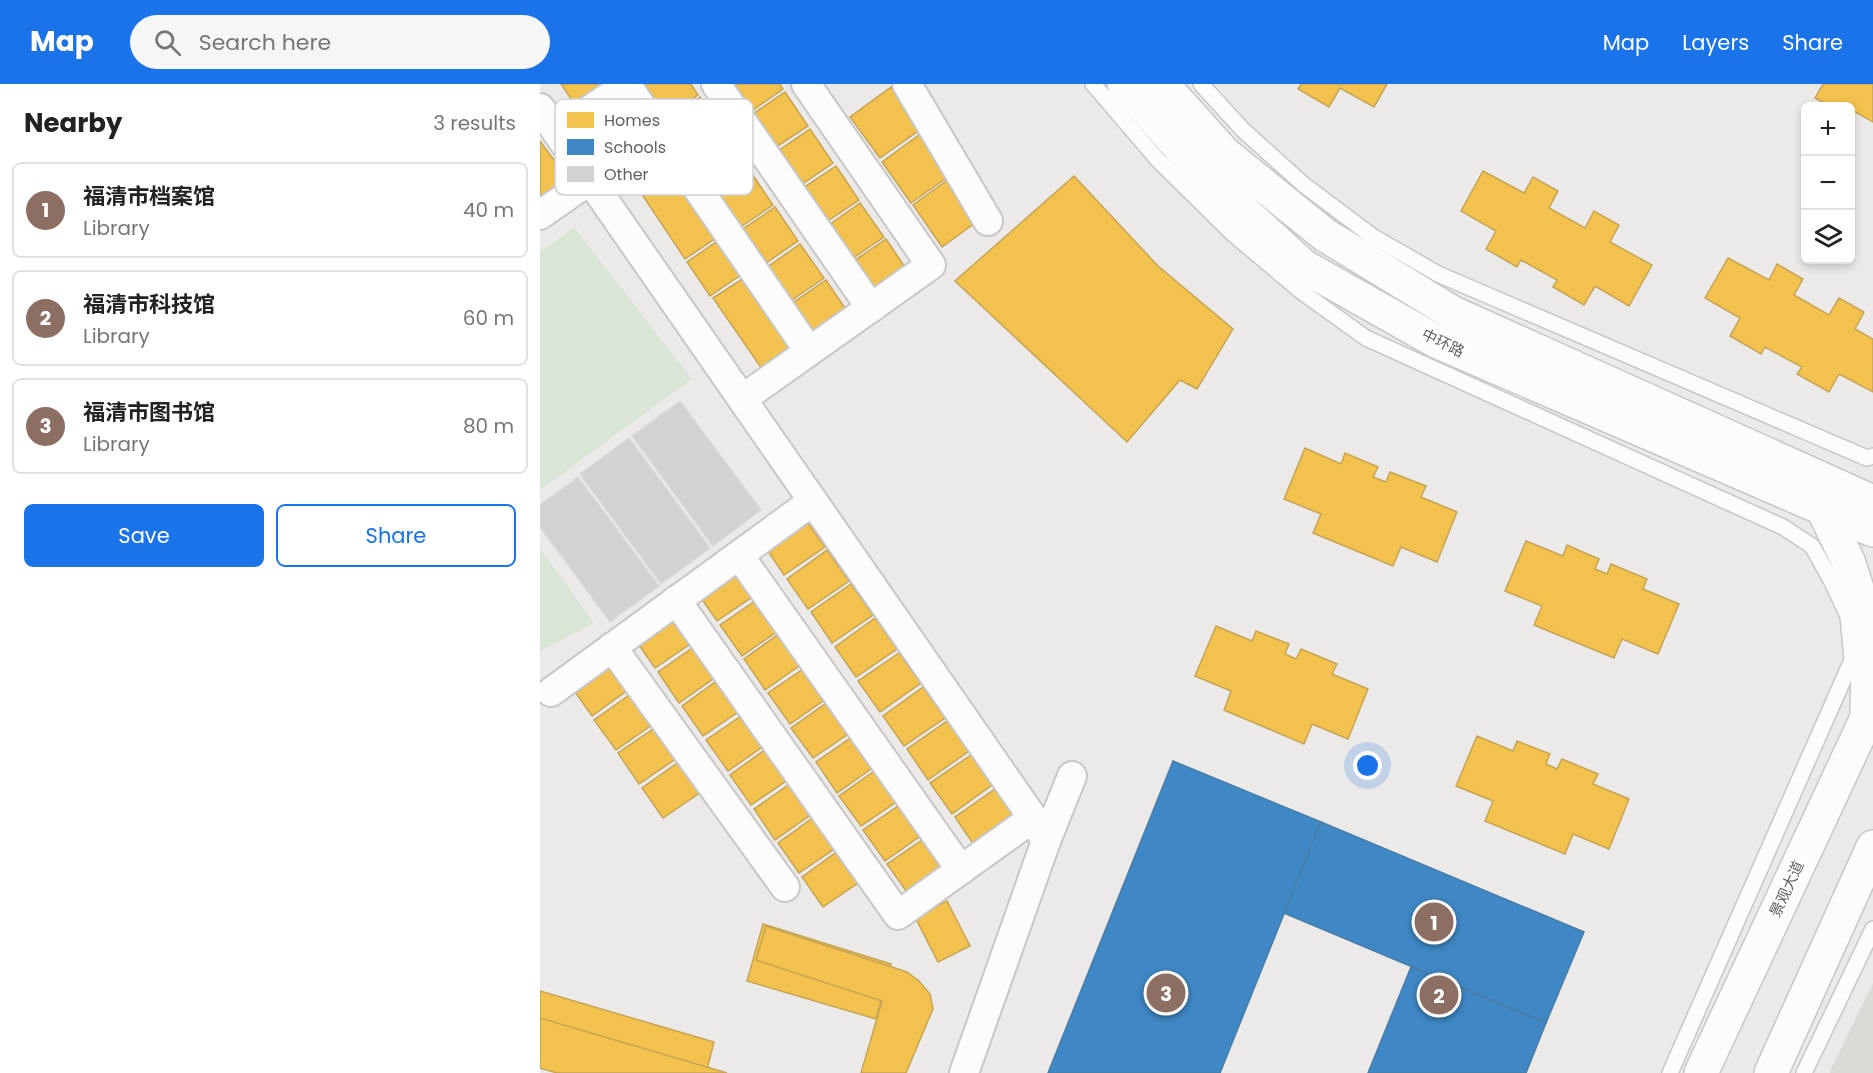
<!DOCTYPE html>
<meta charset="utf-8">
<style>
:root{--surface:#fff;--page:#f6f6f6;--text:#222;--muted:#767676;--line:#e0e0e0;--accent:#1a73e8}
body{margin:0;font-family:Poppins,"Noto Sans SC",sans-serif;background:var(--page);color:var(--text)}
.controls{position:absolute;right:18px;top:18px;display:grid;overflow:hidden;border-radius:9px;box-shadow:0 3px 9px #0003}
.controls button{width:54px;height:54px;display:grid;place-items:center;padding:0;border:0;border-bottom:2px solid var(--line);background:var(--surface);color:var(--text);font:30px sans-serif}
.you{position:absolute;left:828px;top:682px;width:21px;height:21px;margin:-15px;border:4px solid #fff;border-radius:50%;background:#1a73e8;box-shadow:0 0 0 9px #1a73e833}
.badge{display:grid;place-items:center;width:39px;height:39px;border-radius:50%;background:var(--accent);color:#fff;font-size:20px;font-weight:700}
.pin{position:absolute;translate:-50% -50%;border:3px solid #fff;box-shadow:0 2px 6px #0006}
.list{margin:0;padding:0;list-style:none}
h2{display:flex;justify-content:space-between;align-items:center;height:78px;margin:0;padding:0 24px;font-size:26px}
h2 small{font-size:20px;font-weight:400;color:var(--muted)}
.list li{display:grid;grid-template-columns:39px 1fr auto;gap:18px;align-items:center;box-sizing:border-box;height:96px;margin:0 12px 12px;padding:0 12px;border:2px solid var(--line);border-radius:9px}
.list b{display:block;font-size:22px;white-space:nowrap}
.list p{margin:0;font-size:20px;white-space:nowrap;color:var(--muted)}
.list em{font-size:20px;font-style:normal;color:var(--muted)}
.actions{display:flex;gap:12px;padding:18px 24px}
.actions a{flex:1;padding:14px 0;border:2px solid var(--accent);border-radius:9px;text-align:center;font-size:21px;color:var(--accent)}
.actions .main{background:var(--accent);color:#fff}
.icon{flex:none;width:33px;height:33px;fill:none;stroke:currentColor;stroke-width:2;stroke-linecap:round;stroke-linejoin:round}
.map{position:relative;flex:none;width:1333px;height:989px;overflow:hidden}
header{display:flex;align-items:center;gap:36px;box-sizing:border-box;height:84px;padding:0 30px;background:var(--accent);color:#fff}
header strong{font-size:28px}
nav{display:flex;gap:33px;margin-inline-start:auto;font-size:21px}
.search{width:420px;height:54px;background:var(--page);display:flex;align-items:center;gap:15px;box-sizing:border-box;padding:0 21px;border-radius:33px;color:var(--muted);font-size:22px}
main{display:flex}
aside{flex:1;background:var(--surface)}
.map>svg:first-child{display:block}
.education{fill:#dcdad6}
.green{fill:#d9e6d5}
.homes{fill:#f2c14e;stroke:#c6a455;stroke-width:1.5}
.schools{fill:#3f88c5;stroke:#487da8;stroke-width:1.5}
.building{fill:#d3d1d1;stroke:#dcdad7;stroke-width:1.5}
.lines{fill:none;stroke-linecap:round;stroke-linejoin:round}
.lane-casing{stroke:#c7c7c7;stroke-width:18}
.street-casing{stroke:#c7c7c7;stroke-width:32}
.secondary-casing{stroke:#c6c7c7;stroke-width:36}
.lane{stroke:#fcfcfc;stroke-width:15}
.street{stroke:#fcfcfc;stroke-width:28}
.secondary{stroke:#fcfcfc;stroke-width:33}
.labels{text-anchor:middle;stroke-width:6;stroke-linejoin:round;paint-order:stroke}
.street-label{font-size:15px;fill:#5e6265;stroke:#fff}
.key{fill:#fff;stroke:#cfd0d1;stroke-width:1.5}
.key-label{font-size:16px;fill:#5e6265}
</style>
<header>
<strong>Map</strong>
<div class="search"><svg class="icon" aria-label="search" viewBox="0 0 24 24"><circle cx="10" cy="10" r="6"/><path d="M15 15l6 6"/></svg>Search here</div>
<nav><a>Map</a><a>Layers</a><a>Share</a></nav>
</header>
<main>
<aside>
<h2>Nearby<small>3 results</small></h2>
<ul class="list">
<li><span class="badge" style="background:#8d6e63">1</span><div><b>福清市档案馆</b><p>Library</p></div><em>40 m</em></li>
<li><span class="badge" style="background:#8d6e63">2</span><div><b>福清市科技馆</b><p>Library</p></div><em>60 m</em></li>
<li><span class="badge" style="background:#8d6e63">3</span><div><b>福清市图书馆</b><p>Library</p></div><em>80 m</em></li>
</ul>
<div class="actions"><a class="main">Save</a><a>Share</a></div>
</aside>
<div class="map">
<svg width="1333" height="989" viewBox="0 0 1333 989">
<rect width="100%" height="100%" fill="#eceae8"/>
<polygon class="education" points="1333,899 1333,989 1290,989 1292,983"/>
<g class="green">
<polygon points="34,143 152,295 0,406 0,168"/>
<polygon points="0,464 54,539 0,567"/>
</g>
<g class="homes">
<polygon points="21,0 72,0 37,24"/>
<polygon points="100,0 151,0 158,11 123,35"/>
<polygon points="188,0 240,0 243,5 209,29"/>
<polygon points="761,0 847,0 834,23 800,4 789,23 758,5"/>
<polygon points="1283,0 1333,0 1333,38 1310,25 1310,22 1290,22 1275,14"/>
<polygon points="351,3 381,45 340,74 310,33"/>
<polygon points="245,8 268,42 233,65 210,32"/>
<polygon points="83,10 127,76 93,99 49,33"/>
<polygon points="160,13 183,47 148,70 125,37"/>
<polygon points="270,45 293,79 258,103 235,69"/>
<polygon points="383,48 412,90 371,119 342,78"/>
<polygon points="185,50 233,121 199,144 151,73"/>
<polygon points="0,57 27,94 0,114"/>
<polygon points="130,80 179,152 145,175 97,103"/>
<polygon points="296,82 319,116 283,140 260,106"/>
<polygon points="943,87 984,109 993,93 1018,107 1009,124 1045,144 1054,127 1079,141 1070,158 1112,181 1089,222 1055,202 1044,221 1013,203 1017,196 981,176 977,183 946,165 956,147 921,127"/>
<polygon points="413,92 443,133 402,163 373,121"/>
<polygon points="534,92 618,182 693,245 657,305 640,296 587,358 415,197"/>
<polygon points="320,119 344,153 309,177 286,143"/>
<polygon points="235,123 258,157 223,181 200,147"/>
<polygon points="182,154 205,188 170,212 147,178"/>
<polygon points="346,155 369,189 334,213 311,179"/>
<polygon points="260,160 284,194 249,218 226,184"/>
<polygon points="1188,174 1229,196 1237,180 1263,195 1254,211 1289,231 1299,214 1324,228 1315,245 1333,255 1333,308 1299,290 1289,308 1257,290 1262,283 1225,263 1221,270 1190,252 1200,234 1165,214"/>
<polygon points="207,192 256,262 222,285 173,214"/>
<polygon points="286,196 309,230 274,254 251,220"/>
<polygon points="765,364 801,380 805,369 838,383 833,393 846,398 850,388 886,402 881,413 917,428 897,478 861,463 853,482 773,449 781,430 744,415"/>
<polygon points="263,432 285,463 244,491 223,460"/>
<polygon points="986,457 1023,472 1027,461 1059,475 1055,485 1067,490 1071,480 1107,495 1103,505 1139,520 1118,570 1082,555 1074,574 994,541 1002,522 965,507"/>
<polygon points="287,466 309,497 268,525 247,495"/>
<polygon points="196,478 218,509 177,537 156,507"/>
<polygon points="311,500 333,531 292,559 271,528"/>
<polygon points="221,513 242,544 202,572 180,541"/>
<polygon points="134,525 156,556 115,584 94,554"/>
<polygon points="335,534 357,565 316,593 295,563"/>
<polygon points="676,542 712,557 716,547 749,560 745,570 756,575 761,565 797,580 792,590 828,605 808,655 772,640 764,660 684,626 691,607 655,592"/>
<polygon points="244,546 266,577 225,606 204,575"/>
<polygon points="158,560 180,590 139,619 118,588"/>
<polygon points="359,569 381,599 340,628 318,597"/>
<polygon points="70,572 92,603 52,632 30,601"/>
<polygon points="269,581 290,612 250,640 228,609"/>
<polygon points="182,593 204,624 163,652 142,622"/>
<polygon points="383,603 405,634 364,662 343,632"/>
<polygon points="95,607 116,638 76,666 54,636"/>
<polygon points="292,615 314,646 273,674 251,644"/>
<polygon points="207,628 228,659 188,687 166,656"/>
<polygon points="407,637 429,667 388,696 367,665"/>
<polygon points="119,641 140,672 99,700 78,669"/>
<polygon points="316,650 338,680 297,709 276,678"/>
<polygon points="937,652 973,667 977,657 1010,670 1006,680 1017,685 1022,675 1058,690 1053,700 1089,715 1069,765 1033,750 1025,770 945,737 953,717 916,702"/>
<polygon points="230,662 252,693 211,721 190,691"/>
<polygon points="431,671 452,701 412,730 390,699"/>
<polygon points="143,675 164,706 123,734 102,704"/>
<polygon points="340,683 362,714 321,742 299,712"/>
<polygon points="254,697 276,727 235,756 214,725"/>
<polygon points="455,705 477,736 436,764 415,733"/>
<polygon points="364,718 386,748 345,777 323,746"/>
<polygon points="278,730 300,761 259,789 238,759"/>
<polygon points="388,752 409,782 369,811 347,780"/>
<polygon points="302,764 324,795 283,823 262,793"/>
<polygon points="407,817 430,862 398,878 375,833"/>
<polygon points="223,840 351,880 336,935 207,897"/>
<polygon points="226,842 367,888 379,897 390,910 393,925 366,989 321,989 342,917 216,876"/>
<polygon points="0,907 174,958 166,989 66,989 0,970"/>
<polygon points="0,934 187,989 17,989 0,984"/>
</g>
<g class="schools">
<polygon points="633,677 781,738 680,989 508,989"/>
<polygon points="781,738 1044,848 1006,939 744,829"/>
<polygon points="871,883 1006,939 986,989 828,989"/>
</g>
<g class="building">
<polygon points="140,317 221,426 173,462 92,352"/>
<polygon points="89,354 170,464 121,500 40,390"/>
<polygon points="38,393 119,502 70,538 0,443 0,421"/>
</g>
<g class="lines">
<g class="lane-casing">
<g id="lane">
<polyline points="553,0 617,75 693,150 762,208 826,254 1243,443 1272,462 1291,496 1308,532 1312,576 1130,989"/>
<polyline points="661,0 703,46 764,101 832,152 898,190 1327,374 1333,372"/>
<polyline points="1264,989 1333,845"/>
</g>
</g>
<g class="street-casing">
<g id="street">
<polyline points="86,0 269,267"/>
<polyline points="176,0 331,224"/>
<polyline points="367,0 448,137"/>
<polyline points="0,24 493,734 506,757"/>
<polyline points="17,48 88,0"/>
<polyline points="0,131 50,96"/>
<polyline points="202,315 391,181 266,0"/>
<polyline points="199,471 421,786"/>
<polyline points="136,516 358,831 493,734"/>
<polyline points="72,563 245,803"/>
<polyline points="11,608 273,417"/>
<polyline points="424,989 506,757 532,692"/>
</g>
</g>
<g class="secondary-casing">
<g id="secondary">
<polyline points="584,0 665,92 763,182 896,257 1333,446"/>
<polyline points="622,0 685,70 785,151 913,229 1333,418"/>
<polyline points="1283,425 1308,477 1326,532 1328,575 1327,635"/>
<polyline points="1161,989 1333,621"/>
<polyline points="1231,989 1333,763"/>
</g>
</g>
<use href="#lane" class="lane"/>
<use href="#street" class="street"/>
<use href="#secondary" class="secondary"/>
</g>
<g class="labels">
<g class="street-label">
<text transform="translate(903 259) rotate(26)" y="5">中环路</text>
<text transform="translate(1247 805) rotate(-65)" y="5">景观大道</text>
</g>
</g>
<rect x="15" y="15" width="198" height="96" rx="9" class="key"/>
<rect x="27" y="28" width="27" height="16" fill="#f2c14e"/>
<rect x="27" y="55" width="27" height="16" fill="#3f88c5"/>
<rect x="27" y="82" width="27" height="16" fill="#d3d1d1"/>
<g class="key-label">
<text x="64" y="42">Homes</text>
<text x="64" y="69">Schools</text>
<text x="64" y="96">Other</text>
</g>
</svg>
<div class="controls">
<button>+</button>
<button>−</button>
<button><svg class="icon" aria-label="layers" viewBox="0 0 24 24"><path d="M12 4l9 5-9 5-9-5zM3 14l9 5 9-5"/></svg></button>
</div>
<div class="you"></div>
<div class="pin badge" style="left:894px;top:838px;background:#8d6e63">1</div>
<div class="pin badge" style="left:899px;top:911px;background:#8d6e63">2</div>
<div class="pin badge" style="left:626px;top:909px;background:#8d6e63">3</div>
</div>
</main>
